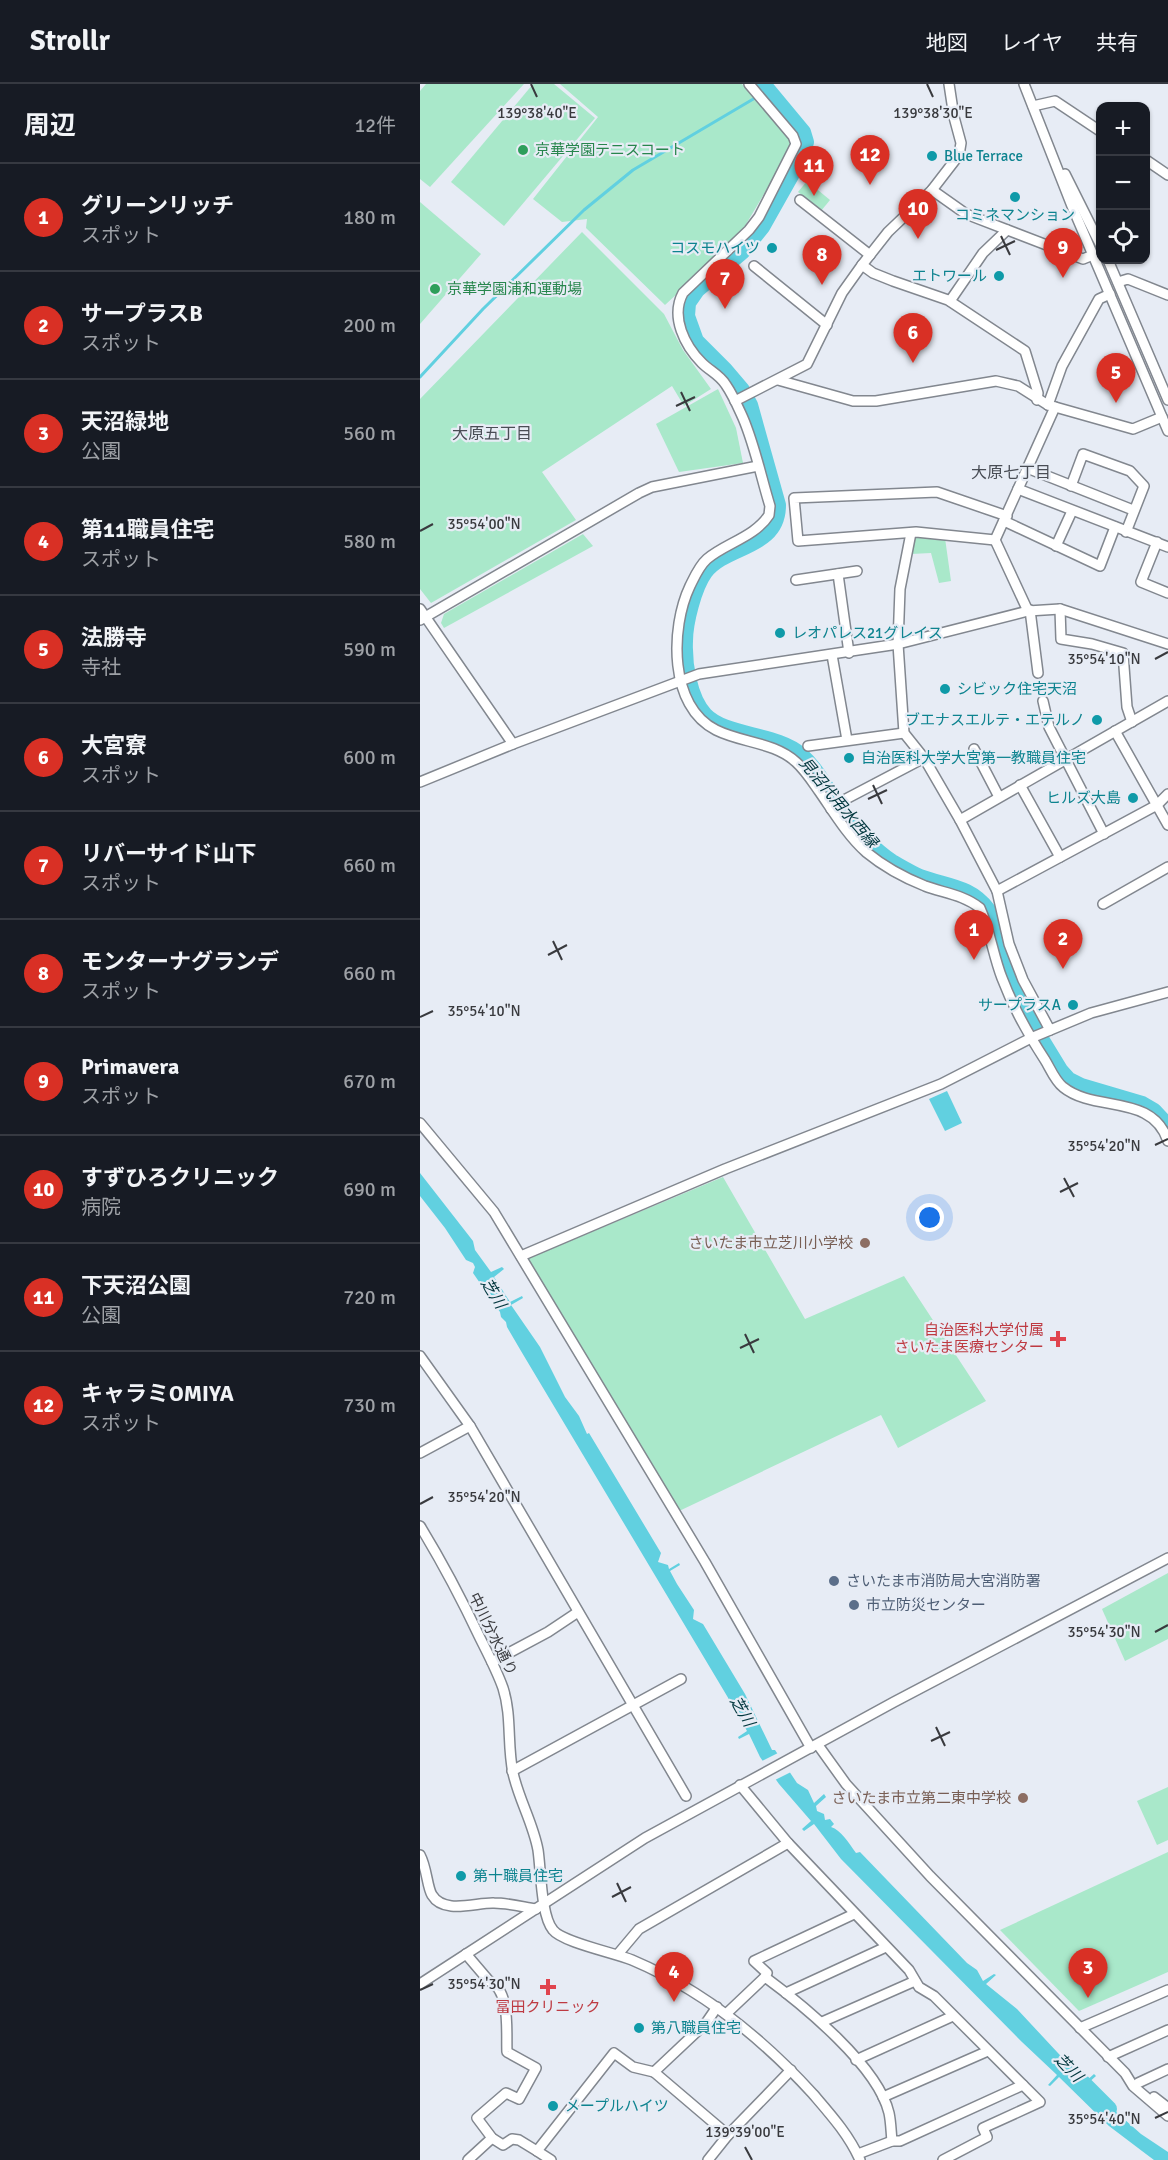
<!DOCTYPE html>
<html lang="ja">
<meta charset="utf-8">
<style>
:root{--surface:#171b24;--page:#20242c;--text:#f1f3f6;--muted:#9ea1a6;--line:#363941;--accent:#d93025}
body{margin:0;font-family:Signika,"Noto Sans JP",sans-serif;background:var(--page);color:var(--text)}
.controls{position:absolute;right:18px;top:18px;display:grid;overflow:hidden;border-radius:12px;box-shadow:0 2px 4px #0004}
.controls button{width:54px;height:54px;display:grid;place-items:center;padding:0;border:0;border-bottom:2px solid var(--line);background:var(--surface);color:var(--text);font:30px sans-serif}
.you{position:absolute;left:510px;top:1134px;width:21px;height:21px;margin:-15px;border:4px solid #fff;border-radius:50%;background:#1a73e8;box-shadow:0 0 0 9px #1a73e833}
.badge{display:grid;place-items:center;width:39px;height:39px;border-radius:50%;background:var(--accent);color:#fff;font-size:20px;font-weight:700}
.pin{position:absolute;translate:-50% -50px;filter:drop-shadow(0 2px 3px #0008)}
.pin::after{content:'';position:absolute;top:32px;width:21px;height:18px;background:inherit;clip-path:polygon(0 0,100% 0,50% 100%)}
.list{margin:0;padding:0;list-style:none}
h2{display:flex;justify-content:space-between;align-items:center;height:78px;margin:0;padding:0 24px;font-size:26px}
h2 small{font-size:20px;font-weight:400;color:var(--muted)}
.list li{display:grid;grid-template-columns:39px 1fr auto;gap:18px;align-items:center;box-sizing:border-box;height:108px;padding:0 24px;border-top:2px solid var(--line)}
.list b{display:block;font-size:22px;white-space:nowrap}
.list p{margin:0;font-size:20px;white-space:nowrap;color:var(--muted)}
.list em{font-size:20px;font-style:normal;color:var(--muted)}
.icon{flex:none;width:33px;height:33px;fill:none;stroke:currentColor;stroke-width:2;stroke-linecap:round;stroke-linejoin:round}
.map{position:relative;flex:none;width:748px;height:2076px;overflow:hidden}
header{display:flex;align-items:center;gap:36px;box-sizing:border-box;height:84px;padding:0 30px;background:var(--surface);border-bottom:2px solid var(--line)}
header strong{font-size:28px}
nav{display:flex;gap:33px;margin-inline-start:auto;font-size:21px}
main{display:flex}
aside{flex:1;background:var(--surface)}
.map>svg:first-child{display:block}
.green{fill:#a9e8ca}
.water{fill:#61d0e0}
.pier{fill:#e7ecf5}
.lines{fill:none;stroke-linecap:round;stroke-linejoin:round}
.stream{stroke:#61d0e0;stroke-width:3}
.river{stroke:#61d0e0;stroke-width:16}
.minor-casing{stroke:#82878f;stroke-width:12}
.minor{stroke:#fff;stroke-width:9}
.ticks{fill:none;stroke:#393a3e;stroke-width:2}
.leisure-dot{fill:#2e9e5b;stroke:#e7ecf5;stroke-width:2}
.culture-dot{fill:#0f9aa8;stroke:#e7ecf5;stroke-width:2}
.education-dot{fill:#8d6e63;stroke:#e7ecf5;stroke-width:2}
.health-dot{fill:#e0444e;stroke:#e7ecf5;stroke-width:2}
.service-dot{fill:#5c6f8a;stroke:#e7ecf5;stroke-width:2}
.labels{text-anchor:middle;stroke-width:4.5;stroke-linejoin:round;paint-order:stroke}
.leisure-label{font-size:15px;fill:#27864d;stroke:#e7ecf5;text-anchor:start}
.culture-label{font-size:15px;fill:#0d838f;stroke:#e7ecf5;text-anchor:start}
.education-label{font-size:15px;fill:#785e54;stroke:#e7ecf5;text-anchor:end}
.health-label{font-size:15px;fill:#be3a42;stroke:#e7ecf5;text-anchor:end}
.service-label{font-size:15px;fill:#4e5e75;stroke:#e7ecf5;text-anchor:start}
.street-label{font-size:15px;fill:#393a3e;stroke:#e7ecf5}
.neighbourhood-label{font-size:16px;fill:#494d55;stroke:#e7ecf5}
.water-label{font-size:16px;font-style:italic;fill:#00363d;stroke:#e7ecf5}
.ticks-label{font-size:15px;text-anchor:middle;fill:#393a3e;stroke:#e7ecf5;stroke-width:4.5;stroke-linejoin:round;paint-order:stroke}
</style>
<header>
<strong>Strollr</strong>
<nav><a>地図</a><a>レイヤ</a><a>共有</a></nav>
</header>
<main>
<aside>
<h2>周辺<small>12件</small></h2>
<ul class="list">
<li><span class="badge">1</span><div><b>グリーンリッチ</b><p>スポット</p></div><em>180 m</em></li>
<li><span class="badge">2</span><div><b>サープラスB</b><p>スポット</p></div><em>200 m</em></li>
<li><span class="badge">3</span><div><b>天沼緑地</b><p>公園</p></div><em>560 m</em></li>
<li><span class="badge">4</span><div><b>第11職員住宅</b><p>スポット</p></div><em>580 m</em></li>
<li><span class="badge">5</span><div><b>法勝寺</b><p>寺社</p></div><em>590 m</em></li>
<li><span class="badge">6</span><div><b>大宮寮</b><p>スポット</p></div><em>600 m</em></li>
<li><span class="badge">7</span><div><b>リバーサイド山下</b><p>スポット</p></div><em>660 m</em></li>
<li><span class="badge">8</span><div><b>モンターナグランデ</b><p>スポット</p></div><em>660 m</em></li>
<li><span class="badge">9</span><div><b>Primavera</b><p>スポット</p></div><em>670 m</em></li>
<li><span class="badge">10</span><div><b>すずひろクリニック</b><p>病院</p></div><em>690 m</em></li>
<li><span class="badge">11</span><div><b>下天沼公園</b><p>公園</p></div><em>720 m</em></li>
<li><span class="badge">12</span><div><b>キャラミOMIYA</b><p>スポット</p></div><em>730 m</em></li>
</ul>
</aside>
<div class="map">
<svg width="748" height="2076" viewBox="0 0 748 2076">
<rect width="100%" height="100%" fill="#e7ecf5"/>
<g class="green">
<polygon points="6,0 104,0 10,103 0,95 0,7"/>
<polygon points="113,0 134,0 175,34 84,142 31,98"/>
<polygon points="140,0 322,0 370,54 370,62 363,78 319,152 245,221 166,144 167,135 142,138 113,115 178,33"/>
<polygon points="387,97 410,116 401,127 378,108"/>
<polygon points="0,118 61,170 0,240"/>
<polygon points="162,148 244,230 263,266 291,305 264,322 252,302 122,388 156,436 11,519 0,505 0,315"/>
<polygon points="298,305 316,344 323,379 259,388 236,340"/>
<polygon points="163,450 173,462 24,544 21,539 24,530"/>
<polygon points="495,452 525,454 531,497 519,499 511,469 491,470"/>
<polygon points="303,1093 385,1235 484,1192 566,1317 478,1364 461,1331 257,1428 107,1175"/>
<polygon points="748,1489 748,1555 705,1577 682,1525"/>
<polygon points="748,1703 748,1756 737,1761 717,1717"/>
<polygon points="748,1768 748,1888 659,1927 580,1846"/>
</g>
<g class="water">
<polygon points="527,1007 542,1039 525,1047 509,1015"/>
<path d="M0,1089l53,68 2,9 16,22 11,-5 2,2 -10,8 16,25 12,-6 1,2 -12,7 29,42 25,50 14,19 8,18 2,-1 72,120 -3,9 10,3 1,4 10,-6 1,2 -10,6 7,13 17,26 -1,9 10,5 42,70 27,56h3l22,33 11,7 6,13 10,-9 2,3 -10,9 1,5 7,3 1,6 5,-1 4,5 -3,3c10,3 18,16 25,26l4,-1 107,111 10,7 6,11 11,-7 2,1 -10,9 31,25 68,73 9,-8 2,2 -9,8 2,8 9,4 43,38 27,18v8h-14l-12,-9 -33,-25 -50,-49 -9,9 -2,-1 9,-10 -35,-33 -181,-183 -27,-35 -10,7 -2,-2 9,-8 -32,-37 -19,-27 -11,-23 -10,5 -1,-2 9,-6 -20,-35 -206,-345 -14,-24 -1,-5 -5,-5 -1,-5 -27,-39 2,-6 -2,-4 -7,-3 -21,-32 -25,-32z"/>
</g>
<polygon class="pier" points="360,1668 373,1687 353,1697 340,1678"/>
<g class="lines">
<polyline class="stream" points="0,293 63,225 164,126 213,86 335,14"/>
<g class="river">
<path d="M343,0l40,48 3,10 -4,14 -40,71 -20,25 -45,38 -9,13 -1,13 9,25 29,29 17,20 8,15 28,100c0,44 -51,39 -73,67 -11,15 -20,51 -20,69 -1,22 4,57 20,74 21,22 71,18 96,40 17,15 27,37 40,55 14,19 31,39 51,52 9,5 19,11 28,15 27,10 50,9 68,33l22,71 11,25 39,64 9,10 12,6 61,18 12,7 14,15"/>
<polyline points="652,1988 689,2025"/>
</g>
<g class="minor-casing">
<g id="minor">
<path d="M329,0l44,52 3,8 -2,4 -35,69 -10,13 -66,63c-13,24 2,53 19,70 8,8 18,12 24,22 7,10 12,22 17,33 12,28 18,59 27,88l-1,9c-14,22 -43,28 -62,44 -8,7 -13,19 -17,27 -20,42 -21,121 26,144 26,13 58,12 80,32 9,8 16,19 23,29 14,20 28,44 47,61 17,14 39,26 59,34 19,7 39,9 55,22 10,22 13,47 22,70 11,29 26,56 43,82 5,8 10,21 18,27 32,26 89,6 105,54"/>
<polyline points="604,0 652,122 748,347"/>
<polyline points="613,22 635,17 680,47"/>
<polyline points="726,76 748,91"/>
<polyline points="645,90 680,160"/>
<polyline points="512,106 546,130 663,175 673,171"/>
<polyline points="380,116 450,171"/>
<polyline points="688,176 748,316"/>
<polyline points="442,181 453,189 473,197 528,216 605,267 618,309 617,316"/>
<polyline points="334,182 407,241"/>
<polyline points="698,198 708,195 748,211"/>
<polyline points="530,217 563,169 587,146"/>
<polyline points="358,296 433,317 456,317 576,297 598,302 628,321 713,345 742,333"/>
<polyline points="315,317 387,280 422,209 442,181 468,148 512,106 539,71 541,59 534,33 529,0"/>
<polyline points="628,321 642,282 679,215 690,210"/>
<polyline points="607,384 713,426"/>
<polyline points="651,402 663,370 710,387 724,402 706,448"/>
<polyline points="598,405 748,463"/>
<polyline points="584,437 680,482 695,443"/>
<polyline points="491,449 480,505 478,560 484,649 504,674 540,736 577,807 589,860 603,896 630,946"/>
<polyline points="575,456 496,448 378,457 374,414 517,408 587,432"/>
<polyline points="737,458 721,498 748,509"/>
<polyline points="636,462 652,427"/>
<polyline points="418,490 429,569"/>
<polyline points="376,496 437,487"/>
<polyline points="0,525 93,660"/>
<polyline points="640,525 641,555 672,560 703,569 707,623 712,638"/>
<polyline points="610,526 618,589"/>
<polyline points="608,527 575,456 635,323"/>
<polyline points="0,536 219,409 232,403 338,382"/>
<polyline points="412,571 427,656"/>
<polyline points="623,617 629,643 684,750"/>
<polyline points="695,647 748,741"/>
<polyline points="388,662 484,649"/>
<polyline points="554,665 579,713"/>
<polyline points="0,698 93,660 279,590 478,560 608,527 640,525 748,560"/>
<polyline points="600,701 640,773"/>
<polyline points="411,725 424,716 504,674"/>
<polyline points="540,736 748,617"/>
<polyline points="577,807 737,721 748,710"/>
<polyline points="683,820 748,783"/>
<polyline points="0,1039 74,1128 285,1478 391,1664"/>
<polyline points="101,1172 305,1085 521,1000 611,954 671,929 748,908"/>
<polyline points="0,1272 50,1342 266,1712"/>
<polyline points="0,1369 50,1342"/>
<path d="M0,1442c22,36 42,74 60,112 8,16 17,33 23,50 9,28 4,57 10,85 6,27 20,50 25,77 3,20 3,66 15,80 9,12 62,23 79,30 71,30 130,78 181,134 18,21 36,41 47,66"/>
<polyline points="72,1578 128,1548 158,1528"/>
<polyline points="398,1661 426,1700 510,1792 705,1989 713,2002 748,2032"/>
<polyline points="92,1687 261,1595"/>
<polyline points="320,1701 368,1759 489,1886 499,1903 514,1912 620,2018 563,2044 567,2053 523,2076"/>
<path d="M0,1771c7,13 7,32 12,40 12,20 45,7 62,8 14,0 29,4 42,6"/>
<path d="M46,1870l23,27c22,9 17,51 18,71l29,16 -17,31 -13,-6 -29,25 15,20 11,7 9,-6 7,1 18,11"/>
<polyline points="198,1870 219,1845 368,1759"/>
<polyline points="345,1893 347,1889 334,1877 434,1830"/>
<polyline points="0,1900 225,1754 474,1618 748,1474"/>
<polyline points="366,1909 466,1863"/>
<path d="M306,1930l39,-37c38,28 113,89 124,136 2,9 2,19 3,28"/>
<polyline points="402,1938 495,1897"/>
<polyline points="660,1944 748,1906"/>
<polyline points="688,1973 748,1946"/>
<polyline points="436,1976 533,1932"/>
<polyline points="234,1988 308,2051"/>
<polyline points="718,1999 748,1985"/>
<polyline points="463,2013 568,1967"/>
<polyline points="734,2013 748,2024"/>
<polyline points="438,2070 472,2057 480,2057 603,2001"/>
<polyline points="48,2076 72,2054"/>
<polyline points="131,2076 117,2067 194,1969 213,1983 234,1988 286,1939 297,1923"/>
<polyline points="288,2076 308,2051 371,1986"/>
</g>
</g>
<use href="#minor" class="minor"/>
</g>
<path class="ticks" d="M111,0l6,13M507,0l6,13M581,152l9,19M576,166l19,-9M261,308l9,19M256,322l19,-9M0,447l13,-7M735,575l13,-7M453,701l9,19M448,715l19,-9M133,857l9,19M128,871l19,-10M0,933l13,-6M735,1061l13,-6M644,1094l10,19M640,1108l18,-9M325,1250l9,19M320,1264l19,-9M0,1420l13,-7M735,1548l13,-7M516,1643l9,19M511,1657l19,-9M197,1799l9,19M192,1813l19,-10M0,1906l13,-6M735,2034l13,-6M325,2063l7,13"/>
<g class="leisure-dot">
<circle cx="103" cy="66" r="6"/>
<circle cx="15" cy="205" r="6"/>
</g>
<g class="culture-dot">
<circle cx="512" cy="72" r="6"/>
<circle cx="595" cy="113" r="6"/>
<circle cx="352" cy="164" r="6"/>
<circle cx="579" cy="192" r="6"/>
<circle cx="360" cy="549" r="6"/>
<circle cx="525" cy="605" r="6"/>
<circle cx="677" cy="636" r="6"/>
<circle cx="429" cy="674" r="6"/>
<circle cx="713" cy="714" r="6"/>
<circle cx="653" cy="921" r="6"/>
<circle cx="41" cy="1792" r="6"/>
<circle cx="219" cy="1944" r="6"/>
<circle cx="133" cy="2022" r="6"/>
</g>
<g class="education-dot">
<circle cx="445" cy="1159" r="6"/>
<circle cx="603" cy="1714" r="6"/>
</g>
<g class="health-dot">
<path d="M635 1246h6v6h6v6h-6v6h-6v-6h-6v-6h6z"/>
<path d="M125 1894h6v6h6v6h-6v6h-6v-6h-6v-6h6z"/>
</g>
<g class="service-dot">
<circle cx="414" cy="1497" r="6"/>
<circle cx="434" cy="1521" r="6"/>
</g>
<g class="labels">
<g class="leisure-label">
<text x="115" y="71">京華学園テニスコート</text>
<text x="27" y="210">京華学園浦和運動場</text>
</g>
<g class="culture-label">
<text x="524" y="77">Blue Terrace</text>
<text x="595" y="136" text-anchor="middle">コミネマンション</text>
<text x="340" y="169" text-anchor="end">コスモハイツ</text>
<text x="567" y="197" text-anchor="end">エトワール</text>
<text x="372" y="554">レオパレス21グレイス</text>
<text x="537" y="610">シビック住宅天沼</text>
<text x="665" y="641" text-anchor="end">ブエナスエルテ・エテルノ</text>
<text x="441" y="679">自治医科大学大宮第一教職員住宅</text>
<text x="701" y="719" text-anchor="end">ヒルズ大島</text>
<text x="641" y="926" text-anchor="end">サープラスA</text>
<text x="53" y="1797">第十職員住宅</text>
<text x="231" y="1949">第八職員住宅</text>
<text x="145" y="2027">メープルハイツ</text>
</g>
<g class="education-label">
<text x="433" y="1164">さいたま市立芝川小学校</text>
<text x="591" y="1719">さいたま市立第二東中学校</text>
</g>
<g class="health-label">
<text x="624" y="1251">自治医科大学付属<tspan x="624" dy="17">さいたま医療センター</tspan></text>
<text x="128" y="1928" text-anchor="middle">冨田クリニック</text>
</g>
<g class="service-label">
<text x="426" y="1502">さいたま市消防局大宮消防署</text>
<text x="446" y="1526">市立防災センター</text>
</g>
<g class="street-label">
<text transform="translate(73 1550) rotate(64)" y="5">中川分水通り</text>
</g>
<g class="neighbourhood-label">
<text x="72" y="355">大原五丁目</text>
<text x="591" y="394">大原七丁目</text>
</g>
<g class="water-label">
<text transform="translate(419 718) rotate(50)" y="6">見沼代用水西縁</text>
<text transform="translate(74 1209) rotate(58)" y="6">芝川</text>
<text transform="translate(323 1627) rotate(60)" y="6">芝川</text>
<text transform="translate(649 1983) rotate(46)" y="6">芝川</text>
</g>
</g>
<g class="ticks-label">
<text x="513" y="34">139°38'30"E</text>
<text x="117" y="34">139°38'40"E</text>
<text x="64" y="445">35°54'00"N</text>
<text x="684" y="580">35°54'10"N</text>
<text x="64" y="932">35°54'10"N</text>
<text x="684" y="1067">35°54'20"N</text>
<text x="64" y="1418">35°54'20"N</text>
<text x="684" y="1553">35°54'30"N</text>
<text x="64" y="1905">35°54'30"N</text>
<text x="684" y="2040">35°54'40"N</text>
<text x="325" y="2053">139°39'00"E</text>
</g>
</svg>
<div class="controls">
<button>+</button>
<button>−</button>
<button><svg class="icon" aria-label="locate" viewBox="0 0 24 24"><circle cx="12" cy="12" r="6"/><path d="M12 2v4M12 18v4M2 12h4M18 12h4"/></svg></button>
</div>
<div class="you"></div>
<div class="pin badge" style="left:554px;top:876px">1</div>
<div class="pin badge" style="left:643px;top:885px">2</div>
<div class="pin badge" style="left:668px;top:1914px">3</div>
<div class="pin badge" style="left:254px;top:1918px">4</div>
<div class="pin badge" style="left:696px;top:319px">5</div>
<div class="pin badge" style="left:493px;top:279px">6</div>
<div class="pin badge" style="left:305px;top:225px">7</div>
<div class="pin badge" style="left:402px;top:201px">8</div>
<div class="pin badge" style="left:643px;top:194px">9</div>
<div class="pin badge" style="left:498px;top:155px">10</div>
<div class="pin badge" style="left:394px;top:112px">11</div>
<div class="pin badge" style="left:450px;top:101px">12</div>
</div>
</main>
